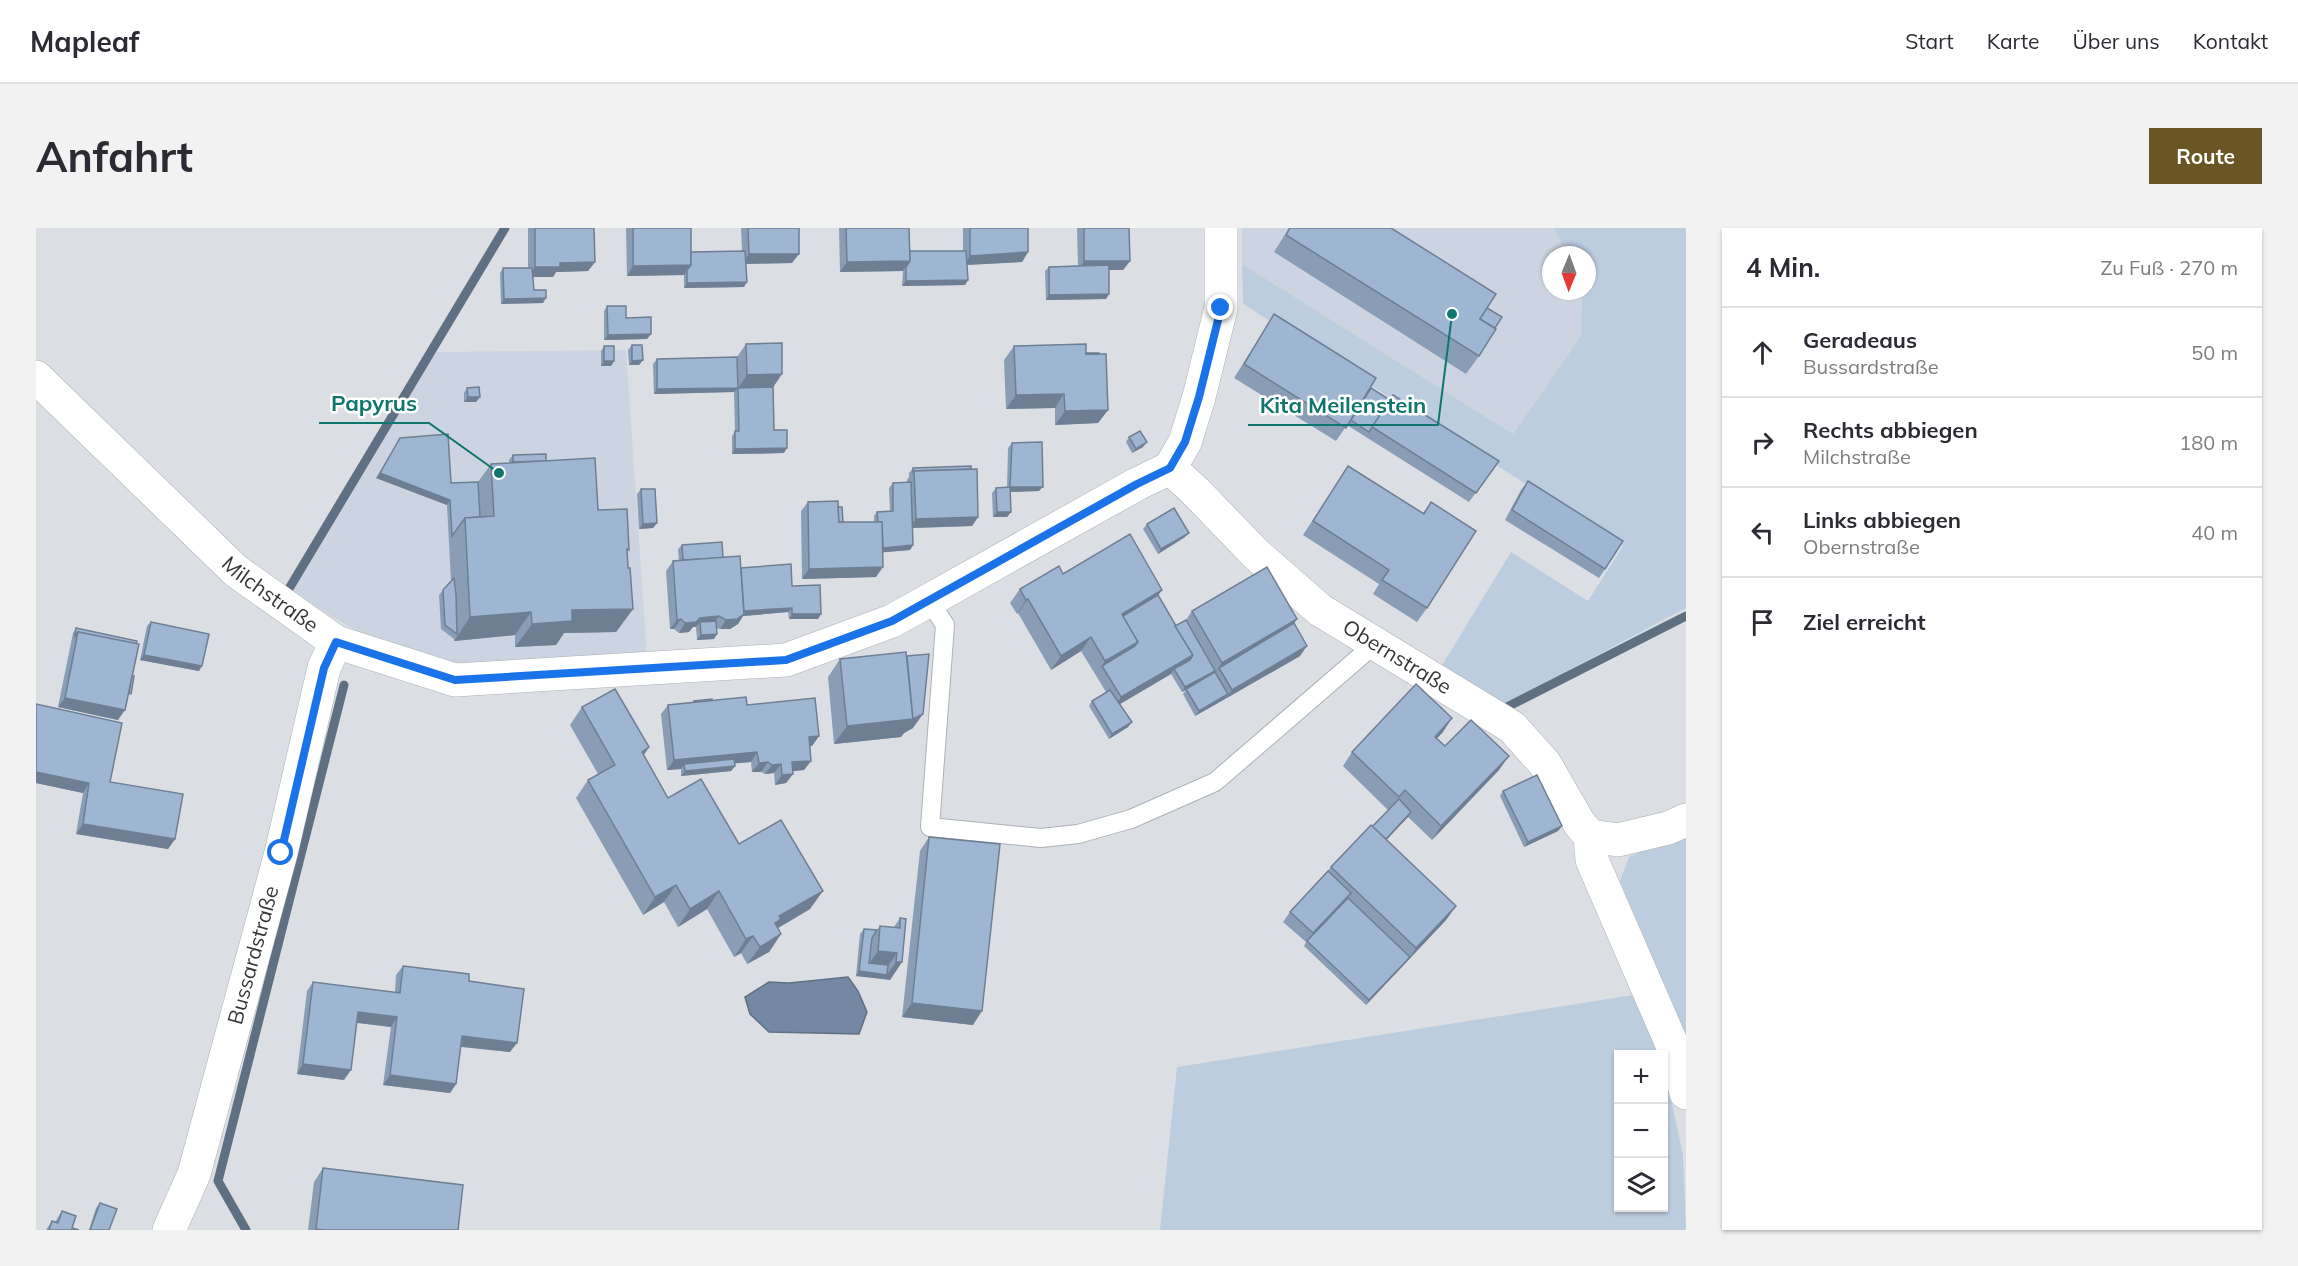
<!DOCTYPE html>
<html lang="de">
<meta charset="utf-8">
<style>
:root{--surface:#fff;--page:#f2f2f3;--text:#2b2b33;--muted:#7c7c81;--line:#e1e1e2;--accent:#6a5625}
body{margin:0;font-family:Mulish,sans-serif;background:var(--page);color:var(--text)}
.controls{position:absolute;right:18px;bottom:18px;display:grid;overflow:hidden;border-radius:0px;box-shadow:0 2px 4px #0004}
.controls button{width:54px;height:54px;display:grid;place-items:center;padding:0;border:0;border-bottom:2px solid var(--line);background:var(--surface);color:var(--text);font:30px sans-serif}
.compass{position:absolute;left:1506px;top:18px;width:54px;height:54px;border-radius:50%;background:var(--surface);box-shadow:0 2px 4px #0004;rotate:181deg}
.stop{position:absolute;width:18px;height:18px;margin:-14px;border:4px solid #1a73e8;border-radius:50%;background:#fff}
.stop.end{background:#1a73e8;border-color:#fff;box-shadow:0 2px 6px #0008}
.list{margin:0;padding:0;list-style:none}
h2{display:flex;justify-content:space-between;align-items:center;height:78px;margin:0;padding:0 24px;font-size:26px}
h2 small{font-size:20px;font-weight:400;color:var(--muted)}
.list li{display:grid;grid-template-columns:39px 1fr auto;gap:18px;align-items:center;box-sizing:border-box;height:90px;padding:0 24px;border-top:2px solid var(--line)}
.list b{display:block;font-size:22px;white-space:nowrap}
.list p{margin:0;font-size:20px;white-space:nowrap;color:var(--muted)}
.list em{font-size:20px;font-style:normal;color:var(--muted)}
.icon{flex:none;width:33px;height:33px;fill:none;stroke:currentColor;stroke-width:2;stroke-linecap:round;stroke-linejoin:round}
.map{position:relative;flex:none;width:1650px;height:1002px;overflow:hidden;border-radius:0px}
header{display:flex;align-items:center;gap:36px;box-sizing:border-box;height:84px;padding:0 30px;background:var(--surface);border-bottom:2px solid var(--line)}
header strong{font-size:28px}
nav{display:flex;gap:33px;margin-inline-start:auto;font-size:21px}
.intro{display:flex;align-items:center;justify-content:space-between;box-sizing:border-box;height:144px;padding:0 36px}
h1{margin:0;font-size:42px}
.button{padding:15px 27px;border-radius:0px;background:var(--accent);color:#fff;font-size:21px;font-weight:700}
main{display:flex;gap:36px;padding:0 36px}
aside{flex:1;background:var(--surface);border-radius:0px;box-shadow:0 2px 4px #0004}
.map>svg:first-child{display:block}
.built{fill:#cbd4e0}
.green{fill:#bdcde0}
.water{fill:#7389a3;stroke:#607083;stroke-width:1.5}
.lines{fill:none;stroke-linecap:round;stroke-linejoin:round}
.stream{stroke:#607083;stroke-width:9}
.lane-casing{stroke:#acb1b6;stroke-width:20}
.street-casing{stroke:#acb1b6;stroke-width:34}
.lane{stroke:#fff;stroke-width:18}
.street{stroke:#fff;stroke-width:33}
.wall{fill:#899db5}
.shaded-wall{fill:#6f7f93}
.building{fill:#9fb6d2;stroke:#6f7f93;stroke-width:1.5}
.route{stroke:#1a73e8;stroke-width:8}
.labels{text-anchor:middle;stroke-width:5;stroke-linejoin:round;paint-order:stroke}
.street-label{font-size:21px;fill:#343638;stroke:#fff}
.leader{fill:none;stroke:#0f766e;stroke-width:2}
.callout-dot{fill:#0f766e;stroke:#fff;stroke-width:2}
.callout-label{font-size:22px;text-anchor:middle;font-weight:bold;fill:#0f766e;stroke:#fff;stroke-width:5;stroke-linejoin:round;paint-order:stroke}
</style>
<header>
<strong>Mapleaf</strong>
<nav><a>Start</a><a>Karte</a><a>Über uns</a><a>Kontakt</a></nav>
</header>
<div class="intro"><h1>Anfahrt</h1><a class="button">Route</a></div>
<main>
<div class="map">
<svg width="1650" height="1002" viewBox="0 0 1650 1002">
<rect width="100%" height="100%" fill="#dbdfe4"/>
<g class="built">
<polygon points="1206,0 1518,0 1531,27 1515,27 1515,63 1546,63 1545,108 1477,206 1206,36"/>
<polygon points="590,122 611,429 421,439 330,408 255,365 398,124"/>
</g>
<g class="green">
<polygon points="1518,0 1650,0 1650,380 1465,478 1405,439 1475,324 1552,373 1587,318 1207,76 1206,36 1477,206 1545,108 1546,63 1551,63 1551,27 1531,27"/>
<polygon points="1650,604 1650,807 1584,653 1593,629"/>
<polygon points="1597,767 1624,826 1582,826 1582,980 1628,980 1628,837 1647,927 1650,1002 1124,1002 1141,839"/>
</g>
<polygon class="water" points="812,749 822,763 831,784 823,806 733,804 714,786 709,769 733,754 753,755"/>
<g class="lines">
<g class="stream">
<polyline points="251,364 469,0"/>
<polyline points="1471,479 1650,388"/>
<polyline points="210,1002 182,953 308,457"/>
</g>
<g class="lane-casing">
<polyline id="lane" points="894,374 909,397 894,599 1005,610 1042,606 1095,591 1179,554 1340,415"/>
</g>
<g class="street-casing">
<g id="street">
<path id="s1" d="M0,149l200,194 100,71 119,38 331,-20 106,-39 245,-137 33,-16"/>
<path id="s2" d="M1134,240l26,24 60,62 64,56 192,117 33,37 34,59 11,13 2,24 85,196 9,37"/>
<polyline points="1134,240 1149,214 1163,169 1185,80 1185,0"/>
<polyline points="1554,608 1582,612 1632,600 1650,592"/>
<path id="s3" d="M133,1002l25,-56 87,-321 43,-185 12,-26"/>
</g>
</g>
<use href="#lane" class="lane"/>
<use href="#street" class="street"/>
</g>
<g class="wall">
<polygon points="492,0 558,0 559,34 552,43 520,44 517,49 497,49 498,62 507,75 465,76 464,45 467,40 492,40"/>
<polygon points="590,0 655,0 655,24 706,23 705,0 763,0 756,35 710,36 708,59 648,60 648,47 591,48"/>
<polygon points="803,0 873,0 874,23 927,23 927,0 992,0 992,24 986,34 931,37 932,52 929,57 866,58 867,43 804,44"/>
<polygon points="1041,0 1093,0 1094,33 1087,42 1073,42 1073,66 1070,71 1010,72 1009,43 1013,39 1042,38"/>
<polygon points="1253,0 1355,0 1451,80 1443,128 1430,146 1238,24"/>
<polygon points="571,78 615,106 611,111 568,112 568,83"/>
<polygon points="1238,86 1335,160 1354,172 1463,233 1433,274 1311,197 1300,213 1198,150"/>
<polygon points="710,116 737,159 738,202 748,225 696,226 696,208 699,203 698,164 618,166 617,136 621,131 701,129"/>
<polygon points="596,117 607,132 603,137 593,137 592,122"/>
<polygon points="568,118 578,133 575,138 565,138 565,123"/>
<polygon points="978,118 1050,125 1072,182 1062,195 1019,197 1019,180 970,181 968,132"/>
<polygon points="431,160 444,169 440,174 428,174 428,165"/>
<polygon points="1093,209 1107,219 1096,225 1090,214"/>
<polygon points="364,210 415,255 442,254 455,236 473,235 473,232 477,227 510,233 562,279 591,325 597,381 580,404 528,405 520,417 479,419 479,407 418,413 418,411 405,401 403,367 415,353 411,277 340,250"/>
<polygon points="976,215 1003,263 974,264 975,284 971,289 957,289 956,265 960,260 971,259 972,220"/>
<polygon points="1312,238 1387,285 1395,274 1391,380 1381,394 1337,366 1343,356 1267,307"/>
<polygon points="877,240 942,289 936,298 877,300 877,317 874,322 847,324 840,349 766,351 765,283 772,274 802,279 807,294 838,294 838,288 841,284 854,283 853,260 857,255 871,254 871,252 873,249 873,245"/>
<polygon points="1492,253 1569,341 1563,350 1469,292 1485,262"/>
<polygon points="605,261 621,295 617,300 603,301 601,266"/>
<polygon points="1111,296 1149,309 1122,326 1107,301"/>
<polygon points="646,317 687,330 705,340 756,358 785,386 782,391 753,391 752,384 707,388 702,396 694,401 684,401 680,400 678,411 661,412 660,399 657,399 653,404 643,405 638,401 634,401 630,343 637,333 643,333 642,321"/>
<polygon points="1027,346 1122,368 1140,398 1150,392 1156,383 1261,391 1258,395 1264,428 1159,488 1147,466 1150,462 1146,464 1135,446 1084,476 1092,499 1073,511 1053,478 1056,473 1070,464 1045,423 1015,442 982,385 981,386 974,375 984,361"/>
<polygon points="115,394 163,443 104,432 111,398"/>
<polygon points="40,400 92,471 82,492 22,479 37,405"/>
<polygon points="871,428 877,500 868,505 865,509 798,516 792,449 804,431"/>
<polygon points="676,472 711,477 783,508 776,518 774,518 775,533 768,542 757,543 757,546 750,555 739,557 738,545 729,546 725,544 716,544 715,534 699,535 699,538 695,543 645,548 645,541 631,542 625,486 632,477 657,474 658,473"/>
<polygon points="546,479 613,519 608,527 632,570 703,616 774,681 742,700 745,706 733,724 711,736 705,725 698,729 671,681 642,699 628,674 607,687 540,570 552,552 562,546 534,497"/>
<polygon points="1407,504 1401,510 1409,518 1463,542 1396,612 1372,589 1350,612 1420,678 1410,692 1330,777 1268,718 1270,714 1247,694 1254,684 1295,639 1352,582 1307,538 1316,524"/>
<polygon points="74,554 139,611 132,621 40,606 47,565 0,555"/>
<polygon points="1467,563 1526,598 1522,603 1488,619 1464,568"/>
<polygon points="893,609 937,797 866,789 884,623"/>
<polygon points="864,690 866,734 854,752 820,748 824,706 828,701 841,702 844,698 858,699"/>
<polygon points="367,738 433,753 474,824 425,819 420,856 414,865 347,857 355,799 321,795 308,852 261,846 271,763 277,754 359,764 360,747"/>
<polygon points="287,940 422,1002 272,1002 278,954"/>
<polygon points="64,975 73,1002 53,1002 60,980"/>
<polygon points="26,983 36,1000 43,1002 10,1002 16,993 19,994"/>
</g>
<g class="shaded-wall">
<polygon points="992,24 986,34 928,37 934,28"/>
<polygon points="713,26 763,26 756,35 706,36"/>
<polygon points="874,33 867,43 804,44 811,34"/>
<polygon points="1048,33 1094,33 1087,42 1042,42"/>
<polygon points="559,34 552,43 520,44 517,49 493,49 499,39 524,35"/>
<polygon points="655,37 648,47 591,48 597,38"/>
<polygon points="932,52 929,57 866,58 870,53"/>
<polygon points="711,54 708,59 648,60 651,55"/>
<polygon points="1073,66 1070,71 1010,72 1013,67"/>
<polygon points="510,70 507,75 465,76 468,71"/>
<polygon points="615,106 611,111 568,112 572,107"/>
<polygon points="607,132 603,137 593,137 596,133"/>
<polygon points="568,133 578,133 575,138 565,138"/>
<polygon points="746,146 734,164 702,160 698,164 618,166 621,161 702,160 711,147"/>
<polygon points="1028,166 1019,180 970,181 980,167"/>
<polygon points="432,169 444,169 440,174 428,174"/>
<polygon points="1072,182 1062,195 1019,197 1029,183"/>
<polygon points="1111,214 1107,219 1096,225 1100,221"/>
<polygon points="751,220 748,225 696,226 699,221"/>
<polygon points="344,245 414,272 411,277 340,250"/>
<polygon points="974,259 1007,259 1003,263 971,264"/>
<polygon points="961,284 975,284 971,289 957,289"/>
<polygon points="942,289 936,298 873,300 880,291"/>
<polygon points="621,295 617,300 603,301 607,296"/>
<polygon points="1153,305 1149,309 1122,326 1125,321"/>
<polygon points="877,317 874,322 840,325 843,320"/>
<polygon points="847,339 840,349 766,351 773,341"/>
<polygon points="1126,362 1116,376 1085,394 1086,386"/>
<polygon points="992,371 982,385 981,386 990,372"/>
<polygon points="756,380 752,384 707,388 702,396 694,401 684,401 690,392 705,383"/>
<polygon points="597,381 580,404 528,405 520,417 479,419 496,396 536,382"/>
<polygon points="495,384 479,407 418,413 434,389"/>
<polygon points="756,386 785,386 782,391 753,391"/>
<polygon points="683,388 676,398 664,394 660,399 657,399 653,404 643,405 649,395 664,390"/>
<polygon points="645,391 638,401 634,401 641,392"/>
<polygon points="1261,391 1251,405 1183,440 1176,449 1186,435"/>
<polygon points="681,406 678,411 661,412 665,407"/>
<polygon points="1055,409 1045,423 1015,442 1025,428"/>
<polygon points="1102,414 1092,428 1066,438 1069,433"/>
<polygon points="1271,418 1264,428 1189,471 1196,462"/>
<polygon points="108,427 166,438 163,443 104,432"/>
<polygon points="1157,427 1150,437 1138,441 1135,446 1079,479 1085,469"/>
<polygon points="1179,443 1175,448 1146,464 1149,459"/>
<polygon points="1192,466 1189,471 1159,488 1163,483"/>
<polygon points="29,470 89,482 82,492 22,479"/>
<polygon points="887,486 877,500 868,505 865,509 798,516 811,498"/>
<polygon points="1416,490 1407,504 1389,523 1399,509"/>
<polygon points="1096,494 1092,499 1073,511 1076,506"/>
<polygon points="783,508 776,518 766,519 773,509"/>
<polygon points="613,519 604,532 606,524"/>
<polygon points="721,524 715,534 649,540 648,536 645,541 631,542 638,532"/>
<polygon points="1473,528 1463,542 1396,612 1405,598"/>
<polygon points="775,533 768,542 749,544 756,534"/>
<polygon points="732,534 725,544 716,544 723,535"/>
<polygon points="745,536 738,545 729,546 736,537"/>
<polygon points="699,538 695,543 645,548 649,543"/>
<polygon points="0,544 53,555 47,565 0,555"/>
<polygon points="757,546 750,555 739,557 746,547"/>
<polygon points="1375,584 1372,589 1339,624 1342,619"/>
<polygon points="47,596 139,611 132,621 40,606"/>
<polygon points="1526,598 1522,603 1488,619 1492,614"/>
<polygon points="640,657 628,674 607,687 619,669"/>
<polygon points="683,663 671,681 642,699 654,681"/>
<polygon points="787,663 774,681 737,703 726,712 743,688"/>
<polygon points="1420,678 1410,692 1330,777 1333,772 1374,729 1380,720"/>
<polygon points="745,706 733,724 711,736 724,719"/>
<polygon points="717,708 705,725 698,729 710,711"/>
<polygon points="842,723 861,725 849,742 830,740"/>
<polygon points="860,734 866,734 854,752 848,751"/>
<polygon points="823,743 851,747 848,751 820,748"/>
<polygon points="876,775 946,783 937,797 866,789"/>
<polygon points="322,784 361,789 355,799 316,794"/>
<polygon points="426,808 481,815 474,824 419,818"/>
<polygon points="267,836 315,842 308,852 261,846"/>
<polygon points="354,847 420,856 414,865 347,857"/>
</g>
<g class="building">
<polygon points="499,0 558,0 559,34 524,35 524,39 499,39"/>
<polygon points="597,0 655,0 655,37 597,38"/>
<polygon points="712,0 763,0 763,26 713,26"/>
<polygon points="810,0 873,0 874,33 811,34"/>
<polygon points="934,0 992,0 992,24 934,28"/>
<polygon points="1048,0 1093,0 1094,33 1048,33"/>
<polygon points="1254,0 1355,0 1460,66 1444,91 1460,101 1443,128 1250,7"/>
<polygon points="709,23 711,54 651,55 651,42 655,37 655,24"/>
<polygon points="874,23 930,23 932,52 870,53 870,39 874,33"/>
<polygon points="1073,37 1073,66 1013,67 1013,39"/>
<polygon points="467,40 496,40 498,62 510,62 510,70 468,71"/>
<polygon points="571,78 590,78 590,90 615,89 615,106 572,107"/>
<polygon points="1451,80 1466,89 1459,100 1444,91"/>
<polygon points="1238,86 1340,150 1310,200 1208,136"/>
<polygon points="746,115 746,146 711,147 710,116"/>
<polygon points="1050,116 1050,126 1070,126 1072,182 1029,183 1028,166 980,167 978,118"/>
<polygon points="596,117 606,117 607,132 596,133"/>
<rect x="568" y="118" width="10" height="15"/>
<rect x="1050" y="125" width="13" height="1"/>
<polygon points="701,129 702,160 737,159 738,202 751,202 751,220 699,221 699,203 703,203 702,160 621,161 621,131"/>
<polygon points="443,159 444,169 432,169 431,160"/>
<polygon points="1335,160 1354,172 1333,204 1315,192"/>
<polygon points="1357,167 1463,233 1440,265 1336,199"/>
<polygon points="1104,203 1111,214 1100,221 1093,209"/>
<polygon points="412,206 415,255 442,254 444,289 429,290 416,308 414,272 344,245 364,210"/>
<polygon points="1006,214 1007,259 974,259 975,284 961,284 960,260 974,259 976,215"/>
<polygon points="510,226 510,233 477,234 477,227"/>
<polygon points="559,230 562,282 591,281 593,322 591,321 592,340 594,340 597,381 536,382 536,393 496,396 495,384 434,389 429,290 458,288 455,236"/>
<polygon points="935,238 935,241 878,243 877,244 877,240"/>
<polygon points="1312,238 1388,286 1395,274 1440,303 1391,380 1346,352 1353,342 1277,293"/>
<polygon points="941,241 942,289 880,291 878,243"/>
<polygon points="1492,253 1587,313 1569,341 1476,282"/>
<polygon points="875,254 877,317 847,320 846,294 842,294 841,284 857,283 857,255"/>
<polygon points="605,261 619,261 621,295 607,296"/>
<polygon points="802,273 803,294 846,294 847,339 773,341 772,274"/>
<polygon points="802,279 806,279 807,294 803,294"/>
<polygon points="1138,280 1153,305 1125,321 1111,296"/>
<polygon points="1094,306 1126,362 1086,386 1102,414 1069,433 1055,409 1025,428 992,371 990,372 984,361 1023,338 1027,346"/>
<polygon points="686,314 687,330 647,332 646,317"/>
<polygon points="704,328 708,386 701,391 690,392 683,388 664,390 660,394 649,395 645,391 641,392 637,333"/>
<polygon points="755,336 756,358 784,357 785,386 756,386 756,380 708,383 705,340"/>
<polygon points="1231,339 1261,391 1186,435 1156,383"/>
<polygon points="418,350 420,367 421,406 409,397 407,362"/>
<polygon points="1122,367 1157,427 1085,469 1066,438 1099,418 1102,414 1087,388"/>
<polygon points="1150,392 1179,443 1149,459 1138,441 1154,432 1157,427 1139,398"/>
<polygon points="680,393 681,406 665,407 664,394"/>
<polygon points="115,394 173,406 166,438 108,427"/>
<polygon points="1258,395 1271,418 1196,462 1183,440"/>
<polygon points="40,400 101,413 100,416 42,404 39,408"/>
<polygon points="42,404 103,416 89,482 29,470"/>
<polygon points="870,424 877,491 811,498 804,431"/>
<polygon points="893,426 887,486 877,491 871,428"/>
<polygon points="1179,444 1192,466 1163,483 1150,461"/>
<polygon points="96,448 98,448 95,466 93,465"/>
<polygon points="1380,456 1416,490 1399,509 1409,518 1435,492 1473,528 1405,598 1369,562 1363,569 1316,524"/>
<polygon points="579,461 613,519 606,524 632,570 665,551 703,616 745,592 787,663 743,688 745,691 739,695 745,706 724,719 717,708 710,711 683,663 654,681 640,657 619,669 552,552 579,537 546,479"/>
<polygon points="1074,462 1096,494 1076,506 1056,473"/>
<polygon points="710,469 711,477 779,470 783,508 773,509 775,533 756,534 757,546 746,547 745,536 736,537 732,534 723,535 721,524 638,532 632,477"/>
<polygon points="676,471 676,472 658,474 658,473"/>
<polygon points="0,476 86,495 74,554 147,566 139,611 47,596 53,555 0,544"/>
<polygon points="698,531 699,538 649,543 648,536"/>
<polygon points="1501,547 1526,598 1492,614 1467,563"/>
<polygon points="1363,571 1375,584 1350,611 1336,599"/>
<polygon points="1335,597 1420,678 1380,720 1295,639"/>
<polygon points="893,609 964,616 946,783 876,775"/>
<polygon points="1292,643 1315,665 1277,705 1254,684"/>
<polygon points="1312,670 1374,729 1333,772 1271,713"/>
<polygon points="864,690 870,691 866,734 860,734 861,725 842,723 844,698 864,700"/>
<polygon points="828,701 841,702 836,710 833,735 852,737 851,747 823,743"/>
<polygon points="367,738 433,746 433,753 488,761 481,815 426,808 420,856 354,847 361,789 322,784 315,842 267,836 277,754 364,765"/>
<polygon points="287,940 427,957 422,1002 287,1002 280,1001"/>
<polygon points="64,975 81,981 73,1002 54,1002"/>
<polygon points="26,983 40,988 36,1000 43,1002 13,1002 16,993 22,995"/>
</g>
<g class="lines">
<polyline class="route" points="245,625 288,440 300,414 419,452 750,432 856,393 1101,256 1134,240 1149,214 1163,169 1185,80"/>
</g>
<g class="labels">
<g class="street-label">
<text dy="7" stroke="none"><textPath href="#s1" startOffset="320">Milchstraße</textPath></text>
<text dy="7" stroke="none"><textPath href="#s2" startOffset="297">Obernstraße</textPath></text>
<text dy="7" stroke="none"><textPath href="#s3" startOffset="288">Bussardstraße</textPath></text>
</g>
</g>
<path class="leader" d="M463 245L393 195H283M1416 86L1402 197H1212"/>
<g class="callout-dot">
<circle cx="463" cy="245" r="6"/>
<circle cx="1416" cy="86" r="6"/>
</g>
<g class="callout-label">
<text x="338" y="183">Papyrus</text>
<text x="1307" y="185">Kita Meilenstein</text>
</g>
</svg>
<div class="controls">
<button>+</button>
<button>−</button>
<button><svg class="icon" aria-label="layers" viewBox="0 0 24 24"><path d="M12 4l9 5-9 5-9-5zM3 14l9 5 9-5"/></svg></button>
</div>
<svg class="compass" viewBox="-18 -18 36 36"><path d="M0-13l5 13h-10z" fill="#e53935"/><path d="M0 13l5-13h-10z" fill="#7c7c81"/></svg>
<div class="stop" style="left:245px;top:625px"></div>
<div class="stop end" style="left:1185px;top:80px"></div>
</div>
<aside>
<h2>4 Min.<small>Zu Fuß · 270 m</small></h2>
<ul class="list">
<li><svg class="icon" aria-label="ahead" viewBox="0 0 24 24"><path d="M12 20V5M6 11l6-6 6 6"/></svg><div><b>Geradeaus</b><p>Bussardstraße</p></div><em>50 m</em></li>
<li><svg class="icon" aria-label="right" viewBox="0 0 24 24"><path d="M7 20v-9h11M14 6l5 5-5 5"/></svg><div><b>Rechts abbiegen</b><p>Milchstraße</p></div><em>180 m</em></li>
<li><svg class="icon" aria-label="left" viewBox="0 0 24 24"><path d="M17 20v-9H6M10 6l-5 5 5 5"/></svg><div><b>Links abbiegen</b><p>Obernstraße</p></div><em>40 m</em></li>
<li><svg class="icon" aria-label="arrive" viewBox="0 0 24 24"><path d="M6 21V4h12l-3 4 3 4H6"/></svg><div><b>Ziel erreicht</b></div></li>
</ul>
</aside>
</main>
